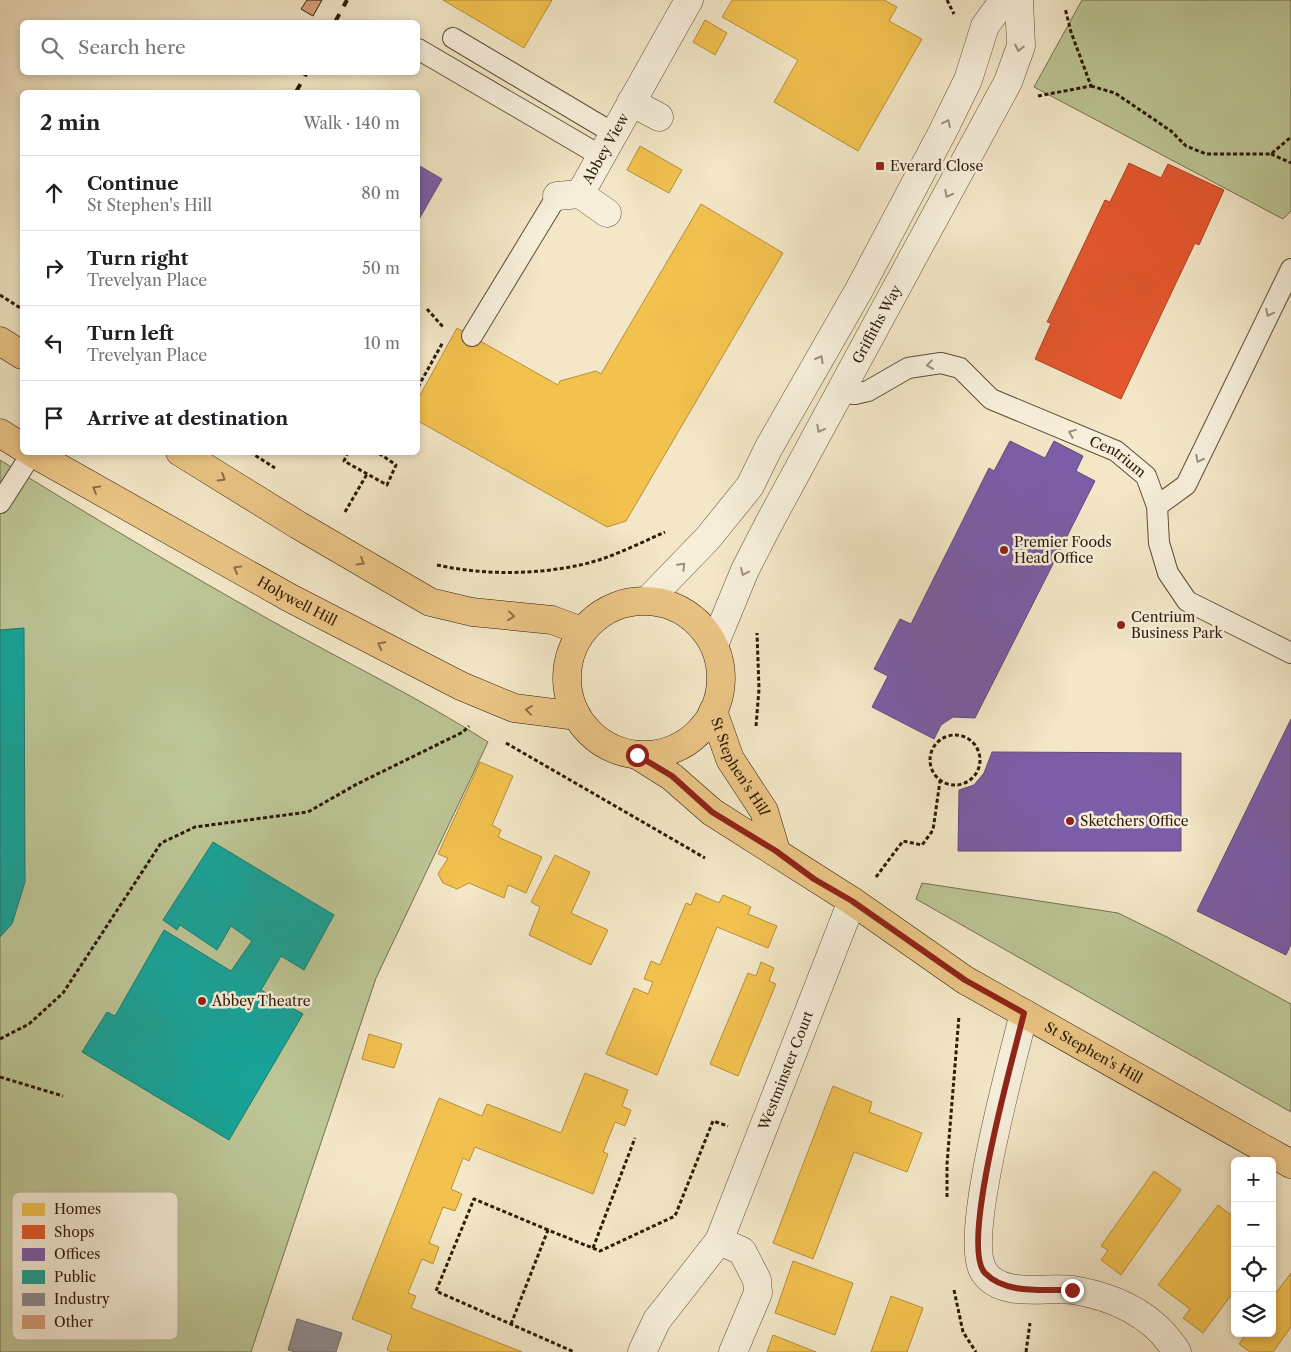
<!DOCTYPE html>
<meta charset="utf-8">
<style>
:root{--surface:#fff;--page:#f2f2f2;--text:#202124;--muted:#757577;--line:#e0e0e0}
body{margin:0;font-family:"Libre Caslon Text",serif;background:var(--page);color:var(--text)}
.controls{position:absolute;right:15px;bottom:15px;display:grid;overflow:hidden;border-radius:8px;box-shadow:0 2px 8px #0003}
.controls button{width:45px;height:45px;display:grid;place-items:center;padding:0;border:0;border-bottom:1px solid var(--line);background:var(--surface);color:var(--text);font:25px sans-serif}
.stop{position:absolute;width:15px;height:15px;margin:-11px;border:4px solid #8f2418;border-radius:50%;background:#fff}
.stop.end{background:#8f2418;border-color:#fff;box-shadow:0 1px 5px #0008}
.list{margin:0;padding:0;list-style:none}
h2{display:flex;justify-content:space-between;align-items:center;height:65px;margin:0;padding:0 20px;font-size:21px}
h2 small{font-size:16px;font-weight:400;color:var(--muted)}
.list li{display:grid;grid-template-columns:32px 1fr auto;gap:15px;align-items:center;box-sizing:border-box;height:75px;padding:0 20px;border-top:1px solid var(--line)}
.list b{display:block;font-size:19px;white-space:nowrap}
.list p{margin:0;font-size:16px;white-space:nowrap;color:var(--muted)}
.list em{font-size:16px;font-style:normal;color:var(--muted)}
.icon{flex:none;width:28px;height:28px;fill:none;stroke:currentColor;stroke-width:2;stroke-linecap:round;stroke-linejoin:round}
.map{position:relative;flex:none;width:1291px;height:1352px;overflow:hidden}
.search{position:absolute;background:var(--surface);box-shadow:0 2px 8px #0003;left:20px;top:20px;width:400px;height:55px;display:flex;align-items:center;gap:12px;box-sizing:border-box;padding:0 18px;border-radius:8px;color:var(--muted);font-size:19px}
.panel{position:absolute;background:var(--surface);box-shadow:0 2px 8px #0003;left:20px;top:90px;width:400px;height:365px;border-radius:8px}
.map>svg:first-child{display:block}
.green{fill:#bcc595;stroke:#75704e}
.homes{fill:#f2c14e;stroke:#b78f39}
.shops{fill:#e4572e;stroke:#ad4522}
.offices{fill:#7b5ea7;stroke:#644a77}
.public{fill:#17a398;stroke:#1e7a6c}
.industry{fill:#8d8d92;stroke:#706a68}
.building{fill:#d6a17c;stroke:#2e1a07}
.lines{fill:none;stroke-linecap:round;stroke-linejoin:round}
.service-casing{stroke:#5f4d37;stroke-width:22}
.minor-casing{stroke:#5f4d37;stroke-width:29}
.tertiary-casing{stroke:#5f4d37;stroke-width:29}
.primary-casing{stroke:#2e1a07;stroke-width:29}
.path{stroke:#2e1a07;stroke-width:3;stroke-dasharray:4 2.5;stroke-linecap:butt}
.service{stroke:#f7efdb;stroke-width:20}
.minor{stroke:#f7efdb;stroke-width:28}
.tertiary{stroke:#f7efdb;stroke-width:28}
.primary{stroke:#eac484;stroke-width:28}
.rail{stroke:#2e1a07;stroke-width:4;stroke-dasharray:9 9;stroke-linecap:butt}
.oneway{stroke:#9d8f7c}
.oneway2{stroke:#8c6f46}
.route{stroke:#8f2418;stroke-width:6}
.poi-dot{fill:#8f2418;stroke:#f7efdb;stroke-width:2}
.labels{text-anchor:middle;stroke-width:5;stroke-linejoin:round;paint-order:stroke}
.street-label{font-size:14px;fill:#2e1a07;stroke:#f7efdb}
.poi-label{font-size:14px;fill:#2e1a07;stroke:#f7efdb;text-anchor:start}
.key{fill:#f7efdb;stroke:#bbaf9b;stroke-width:1}
.key-label{font-size:14px;fill:#2e1a07}
</style>
<div class="map">
<svg width="1291" height="1352" viewBox="0 0 1291 1352">
<rect width="100%" height="100%" fill="#f3e7c7"/>
<filter id="stains"><feTurbulence type="fractalNoise" baseFrequency=".004" numOctaves="4"/><feColorMatrix values="0 0 0 0 .2 0 0 0 0 .09 0 0 0 0 .02 0 0 0 .5 -.17"/></filter>
<radialGradient id="worn" r=".72"><stop offset=".6" stop-color="#630" stop-opacity="0"/><stop offset="1" stop-color="#630" stop-opacity=".3"/></radialGradient>
<g class="green">
<polygon points="1082,0 1291,0 1291,211 1283,219 1034,87"/>
<path d="M0,460c89,55 179,109 270,160 73,41 148,77 218,122l-112,236 -125,374h-251z"/>
<polygon points="922,883 1118,913 1167,937 1291,1004 1291,1112 916,899"/>
</g>
<g class="homes">
<polygon points="443,0 552,0 524,48"/>
<polygon points="732,0 884,0 897,7 889,21 922,39 858,151 774,102 798,60 722,17"/>
<polygon points="705,20 727,33 715,55 693,42"/>
<polygon points="640,146 682,170 669,193 627,170"/>
<polygon points="701,204 783,253 626,521 607,527 418,421 418,399 457,328 558,385 560,381 596,371 601,374"/>
<polygon points="480,762 513,776 492,825 501,830 498,837 542,857 526,893 508,885 504,898 469,883 457,889 443,883 438,874 448,858 438,854"/>
<polygon points="555,855 590,872 571,913 608,930 591,965 529,935 540,907 531,902"/>
<polygon points="696,893 719,903 723,895 740,902 751,907 748,914 777,926 768,948 717,927 657,1075 606,1054 634,988 648,994 653,982 644,979 651,961 660,965 686,903 691,905"/>
<polygon points="761,962 774,968 769,981 776,984 738,1076 710,1064 748,973 756,976"/>
<polygon points="369,1034 402,1044 394,1068 362,1059"/>
<polygon points="585,1073 628,1090 622,1106 631,1110 625,1126 615,1122 603,1152 608,1154 593,1194 475,1147 469,1161 463,1158 451,1189 462,1194 455,1211 443,1207 429,1243 439,1247 433,1264 422,1259 408,1293 416,1296 411,1308 522,1352 392,1352 387,1350 392,1335 352,1319 439,1098 482,1116 487,1104 561,1133"/>
<polygon points="833,1086 872,1102 869,1112 922,1133 907,1172 854,1152 813,1259 773,1243"/>
<polygon points="1154,1171 1181,1190 1121,1275 1101,1260 1108,1250 1101,1246"/>
<polygon points="1218,1205 1235,1218 1235,1290 1203,1333 1183,1318 1190,1309 1158,1285"/>
<polygon points="793,1261 853,1283 835,1335 775,1313"/>
<polygon points="1291,1273 1291,1327 1273,1352 1250,1352 1239,1344 1247,1333 1272,1333 1272,1298"/>
<polygon points="891,1296 923,1308 907,1352 871,1352"/>
<polygon points="773,1335 816,1352 767,1352"/>
</g>
<polygon class="shops" points="1129,163 1161,178 1168,164 1224,190 1199,245 1195,243 1121,399 1035,359 1051,323 1047,322 1105,200 1110,202"/>
<g class="offices">
<polygon points="418,165 442,179 418,221"/>
<polygon points="1010,441 1045,458 1054,441 1083,456 1076,471 1095,481 975,718 953,717 941,725 934,739 872,707 888,676 874,669 900,619 911,624 989,468 994,471"/>
<polygon points="1291,719 1291,944 1286,955 1197,911"/>
<polygon points="992,752 1181,753 1181,851 958,851 959,790 974,785 984,773"/>
</g>
<g class="public">
<polygon points="24,628 25,882 12,924 0,937 0,630"/>
<polygon points="213,842 334,915 304,970 281,956 261,990 303,1014 229,1140 82,1052 107,1012 115,1016 164,930 231,971 252,941 231,926 217,950 180,925 177,930 163,920"/>
</g>
<polygon class="industry" points="297,1319 342,1333 336,1352 295,1352 288,1350"/>
<polygon class="building" points="307,0 322,0 313,16 301,9"/>
<g class="lines">
<g class="service-casing">
<g id="service">
<polyline points="453,38 613,133"/>
<polyline points="418,49 601,156"/>
<polyline points="472,336 557,196"/>
<path id="s1" d="M839,393l16,1 13,-3 40,-23 33,-5 19,5 31,31 125,52 30,25 11,30 2,37 9,30 19,28 104,52"/>
<polyline points="0,503 32,453"/>
<polyline points="1157,506 1186,485 1291,269"/>
</g>
</g>
<g class="minor-casing">
<g id="minor">
<polyline points="631,102 659,117"/>
<path id="s2" d="M580,194l109,-194"/>
<polyline points="557,196 580,194 607,213"/>
<path d="M1024,1013c-11,45 -62,226 -40,259 18,27 63,14 89,18 42,7 81,25 104,62"/>
<polyline points="719,1241 742,1251 757,1280 758,1293 733,1352"/>
<path id="s3" d="M642,1352l15,-32 62,-79 133,-340"/>
</g>
</g>
<g class="tertiary-casing">
<g id="tertiary">
<polyline points="648,600 708,538 750,486 768,449 859,290 942,133 968,80 985,26 1004,0"/>
<path id="s4" d="M714,645l31,-75 23,-45 240,-443 13,-36 -2,-46"/>
</g>
</g>
<g class="primary-casing">
<g id="primary">
<polyline points="0,341 22,355"/>
<polyline points="0,433 22,447"/>
<path id="s5" d="M31,452l259,146 171,88 53,22 63,8"/>
<polyline points="180,452 298,525 430,602 472,612 552,620 582,631"/>
<circle cx="644" cy="678" r="77"/>
<path id="s6" d="M713,711l17,48 34,52 12,40"/>
<path id="s7" d="M637,755l35,22 40,35 140,89 113,79 326,184"/>
</g>
</g>
<g class="path">
<polyline points="947,0 954,14"/>
<polyline points="1091,86 1115,93 1171,131 1186,146 1206,154 1271,154 1291,137"/>
<polyline points="1038,96 1091,86 1071,32 1065,8"/>
<polyline points="1271,154 1291,163"/>
<polyline points="0,295 22,309"/>
<polyline points="427,309 443,327"/>
<polyline points="418,387 443,342"/>
<polyline points="250,452 275,468"/>
<polyline points="348,452 344,461 387,485 396,465 377,452"/>
<polyline points="345,512 367,474"/>
<path d="M437,565c46,10 97,10 143,0 29,-6 58,-21 85,-33"/>
<polyline points="756,726 759,689 757,633"/>
<circle cx="955" cy="760" r="25"/>
<polyline points="506,743 705,858"/>
<polyline points="876,877 903,841 922,845 933,830 940,781"/>
<polyline points="0,1039 29,1024 63,993 161,843 195,827 308,812 357,784 463,732 469,726"/>
<polyline points="0,1077 63,1096"/>
<polyline points="947,1197 947,1164 959,1016"/>
<polyline points="548,1230 474,1199 436,1291 574,1352"/>
<polyline points="593,1248 635,1138"/>
<polyline points="954,1290 963,1332 976,1352"/>
<polyline points="511,1324 548,1230 600,1251 675,1216 713,1121 728,1126"/>
<polyline points="1026,1352 1030,1323"/>
</g>
<use href="#service" class="service"/>
<use href="#minor" class="minor"/>
<use href="#tertiary" class="tertiary"/>
<use href="#primary" class="primary"/>
<g class="rail">
<polyline points="335,22 347,0"/>
<polyline points="296,92 307,72"/>
</g>
</g>
<defs><path id="oneway-chevron" d="M-2-3.5L2.5 0L-2 3.5" fill="none" stroke-width="1.6" stroke-linecap="round" stroke-linejoin="round" transform="scale(1.25)"/></defs>
<g class="oneway">
<use href="#oneway-chevron" transform="translate(1019 48) rotate(103)"/>
<use href="#oneway-chevron" transform="translate(947 123) rotate(-64)"/>
<use href="#oneway-chevron" transform="translate(948 194) rotate(118)"/>
<use href="#oneway-chevron" transform="translate(1269 313) rotate(116)"/>
<use href="#oneway-chevron" transform="translate(820 359) rotate(-60)"/>
<use href="#oneway-chevron" transform="translate(930 365) rotate(172)"/>
<use href="#oneway-chevron" transform="translate(820 429) rotate(118)"/>
<use href="#oneway-chevron" transform="translate(1072 433) rotate(-158)"/>
<use href="#oneway-chevron" transform="translate(1199 459) rotate(117)"/>
<use href="#oneway-chevron" transform="translate(682 566) rotate(-46)"/>
<use href="#oneway-chevron" transform="translate(744 572) rotate(115)"/>
</g>
<g class="oneway2">
<use href="#oneway-chevron" transform="translate(222 478) rotate(32)"/>
<use href="#oneway-chevron" transform="translate(96 489) rotate(-150)"/>
<use href="#oneway-chevron" transform="translate(361 562) rotate(30)"/>
<use href="#oneway-chevron" transform="translate(237 569) rotate(-151)"/>
<use href="#oneway-chevron" transform="translate(511 616) rotate(6)"/>
<use href="#oneway-chevron" transform="translate(381 645) rotate(-153)"/>
<use href="#oneway-chevron" transform="translate(529 710) rotate(-173)"/>
</g>
<g class="lines">
<path class="route" d="M637,755l35,21 40,36 64,39 38,28 38,22 113,79 59,33c-10,42 -65,233 -39,260 21,22 60,16 87,17"/>
</g>
<g class="poi-dot">
<rect x="875" y="161" width="10" height="10" rx="2.5"/>
<circle cx="1004" cy="550" r="5"/>
<circle cx="1121" cy="625" r="5"/>
<circle cx="1070" cy="821" r="5"/>
<circle cx="202" cy="1001" r="5"/>
</g>
<g class="labels">
<g class="street-label">
<text dy="5" stroke="none"><textPath href="#s2" startOffset="52">Abbey View</textPath></text>
<text dy="5" stroke="none"><textPath href="#s4" startOffset="360">Griffiths Way</textPath></text>
<text dy="5" stroke="none"><textPath href="#s1" startOffset="312">Centrium</textPath></text>
<text dy="5" stroke="none"><textPath href="#s5" startOffset="305">Holywell Hill</textPath></text>
<text dy="5" stroke="none"><textPath href="#s6" startOffset="62">St Stephen's Hill</textPath></text>
<text dy="5" stroke="none"><textPath href="#s7" startOffset="546">St Stephen's Hill</textPath></text>
<text dy="5" stroke="none"><textPath href="#s3" startOffset="319">Westminster Court</textPath></text>
</g>
<g class="poi-label">
<text x="890" y="171">Everard Close</text>
<text x="1014" y="547">Premier Foods<tspan x="1014" dy="16">Head Office</tspan></text>
<text x="1131" y="622">Centrium<tspan x="1131" dy="16">Business Park</tspan></text>
<text x="1080" y="826">Sketchers Office</text>
<text x="212" y="1006">Abbey Theatre</text>
</g>
</g>
<rect x="12" y="1192" width="166" height="148" rx="8" class="key"/>
<rect x="22" y="1203" width="23" height="13" fill="#f2c14e"/>
<rect x="22" y="1225" width="23" height="14" fill="#e4572e"/>
<rect x="22" y="1248" width="23" height="13" fill="#7b5ea7"/>
<rect x="22" y="1270" width="23" height="14" fill="#17a398"/>
<rect x="22" y="1293" width="23" height="13" fill="#8d8d92"/>
<rect x="22" y="1315" width="23" height="14" fill="#d6a17c"/>
<g class="key-label">
<text x="54" y="1214">Homes</text>
<text x="54" y="1237">Shops</text>
<text x="54" y="1259">Offices</text>
<text x="54" y="1282">Public</text>
<text x="54" y="1304">Industry</text>
<text x="54" y="1327">Other</text>
</g>
<rect width="100%" height="100%" filter="url(#stains)"/>
<rect width="100%" height="100%" fill="url(#worn)"/>
</svg>
<div class="controls">
<button>+</button>
<button>−</button>
<button><svg class="icon" aria-label="locate" viewBox="0 0 24 24"><circle cx="12" cy="12" r="6"/><path d="M12 2v4M12 18v4M2 12h4M18 12h4"/></svg></button>
<button><svg class="icon" aria-label="layers" viewBox="0 0 24 24"><path d="M12 4l9 5-9 5-9-5zM3 14l9 5 9-5"/></svg></button>
</div>
<div class="stop" style="left:637px;top:755px"></div>
<div class="stop end" style="left:1072px;top:1290px"></div>
<div class="search"><svg class="icon" aria-label="search" viewBox="0 0 24 24"><circle cx="10" cy="10" r="6"/><path d="M15 15l6 6"/></svg>Search here</div>
<section class="panel">
<h2>2 min<small>Walk · 140 m</small></h2>
<ul class="list">
<li><svg class="icon" aria-label="ahead" viewBox="0 0 24 24"><path d="M12 20V5M6 11l6-6 6 6"/></svg><div><b>Continue</b><p>St Stephen's Hill</p></div><em>80 m</em></li>
<li><svg class="icon" aria-label="right" viewBox="0 0 24 24"><path d="M7 20v-9h11M14 6l5 5-5 5"/></svg><div><b>Turn right</b><p>Trevelyan Place</p></div><em>50 m</em></li>
<li><svg class="icon" aria-label="left" viewBox="0 0 24 24"><path d="M17 20v-9H6M10 6l-5 5 5 5"/></svg><div><b>Turn left</b><p>Trevelyan Place</p></div><em>10 m</em></li>
<li><svg class="icon" aria-label="arrive" viewBox="0 0 24 24"><path d="M6 21V4h12l-3 4 3 4H6"/></svg><div><b>Arrive at destination</b></div></li>
</ul>
</section>
</div>
